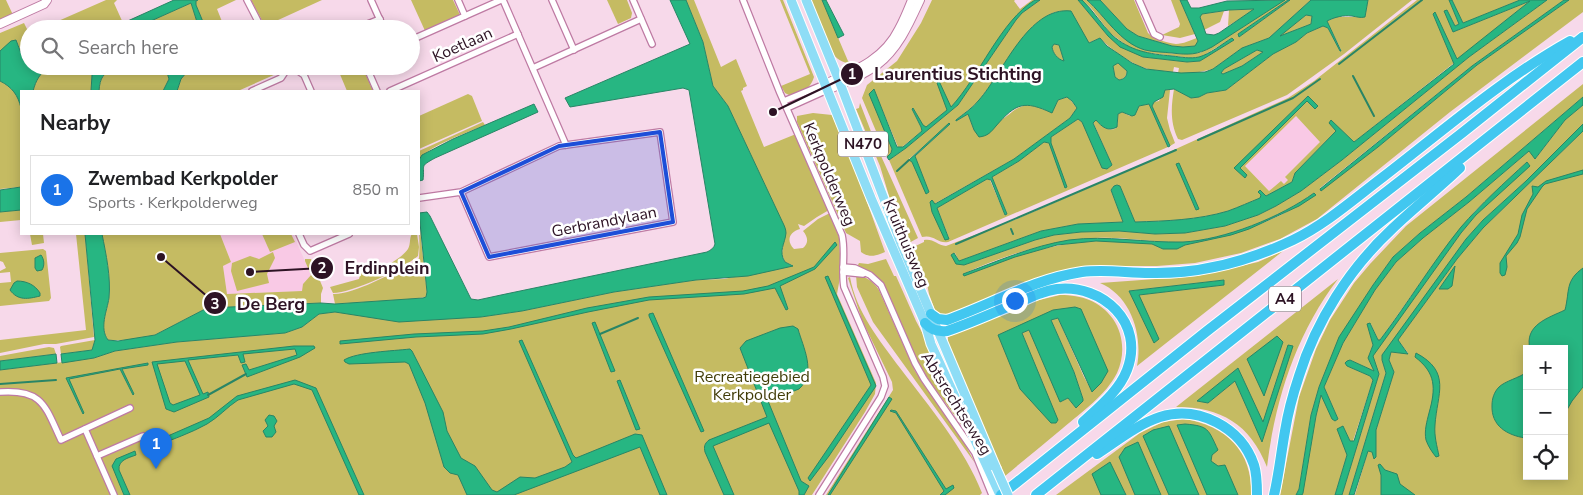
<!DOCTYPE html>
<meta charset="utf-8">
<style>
:root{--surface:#fff;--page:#f6f6f6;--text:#202124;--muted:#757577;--line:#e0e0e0;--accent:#1a73e8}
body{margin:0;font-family:"Nunito Sans",sans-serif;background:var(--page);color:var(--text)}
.controls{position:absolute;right:15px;bottom:15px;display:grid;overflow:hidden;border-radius:0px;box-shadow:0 2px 12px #0003}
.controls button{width:45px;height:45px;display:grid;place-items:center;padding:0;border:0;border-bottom:1px solid var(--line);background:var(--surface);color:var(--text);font:25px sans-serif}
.you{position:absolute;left:1014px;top:300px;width:18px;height:18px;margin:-12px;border:4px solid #fff;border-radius:50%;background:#1a73e8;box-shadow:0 0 0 8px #1a73e833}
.badge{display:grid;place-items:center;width:32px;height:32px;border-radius:50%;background:var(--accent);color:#fff;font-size:16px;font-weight:700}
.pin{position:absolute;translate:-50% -41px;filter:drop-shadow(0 1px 2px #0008)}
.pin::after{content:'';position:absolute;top:26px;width:18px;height:15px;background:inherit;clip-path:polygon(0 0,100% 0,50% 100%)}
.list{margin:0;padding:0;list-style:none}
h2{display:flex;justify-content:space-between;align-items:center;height:65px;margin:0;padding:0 20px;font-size:21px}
h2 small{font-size:16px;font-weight:400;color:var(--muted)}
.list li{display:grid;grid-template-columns:32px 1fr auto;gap:15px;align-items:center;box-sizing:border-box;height:70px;margin:0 10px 10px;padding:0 10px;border:1px solid var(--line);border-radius:0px}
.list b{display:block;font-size:19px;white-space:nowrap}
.list p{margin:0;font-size:16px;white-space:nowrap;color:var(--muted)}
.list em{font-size:16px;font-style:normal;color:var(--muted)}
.icon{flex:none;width:28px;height:28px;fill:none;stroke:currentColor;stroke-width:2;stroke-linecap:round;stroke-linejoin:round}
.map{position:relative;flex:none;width:1583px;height:495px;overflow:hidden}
.search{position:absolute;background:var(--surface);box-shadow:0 2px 12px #0003;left:20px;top:20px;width:400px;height:55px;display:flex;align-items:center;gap:12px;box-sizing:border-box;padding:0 18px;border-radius:28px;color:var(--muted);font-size:19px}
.panel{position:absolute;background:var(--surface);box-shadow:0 2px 12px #0003;left:20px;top:90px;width:400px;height:145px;border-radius:0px}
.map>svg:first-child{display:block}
.built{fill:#f9c9e5}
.green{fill:#c5bb62;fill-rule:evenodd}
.water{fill:#27b682;stroke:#298566;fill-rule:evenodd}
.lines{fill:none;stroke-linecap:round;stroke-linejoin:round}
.stream{stroke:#298566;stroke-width:2}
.street-casing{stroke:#be7aa3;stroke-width:8}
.secondary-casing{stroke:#be7aa3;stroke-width:10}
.primary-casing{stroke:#fff;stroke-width:11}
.highway-casing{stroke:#fff;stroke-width:12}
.street{stroke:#fff;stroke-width:5.5}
.secondary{stroke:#fff;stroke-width:8}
.primary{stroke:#8eddf6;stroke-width:9}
.highway{stroke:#42c7f0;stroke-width:10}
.primary-bridge-casing{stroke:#fff;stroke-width:11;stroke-linecap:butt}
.primary-bridge{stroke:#8eddf6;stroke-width:9}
.marked{fill:#1d4ed8;fill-opacity:0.2;stroke:#1d4ed8;stroke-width:4;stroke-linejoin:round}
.labels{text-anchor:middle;stroke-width:5;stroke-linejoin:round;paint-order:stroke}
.shield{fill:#fff;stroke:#6c5a66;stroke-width:1}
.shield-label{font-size:15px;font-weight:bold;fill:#2d1324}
.street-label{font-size:16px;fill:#2d1324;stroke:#fff}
.park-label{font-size:16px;fill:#413c08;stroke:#fff}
.leader{fill:none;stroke:#2d1324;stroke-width:2}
.callout-dot{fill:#2d1324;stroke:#fff;stroke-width:2}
.mark-label{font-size:15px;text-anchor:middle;font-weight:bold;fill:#fff}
.callout-label{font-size:18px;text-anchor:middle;font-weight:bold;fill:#2d1324;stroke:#fff;stroke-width:5;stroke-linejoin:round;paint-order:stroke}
</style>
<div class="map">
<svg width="1583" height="495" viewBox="0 0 1583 495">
<rect width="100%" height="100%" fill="#f7d9ea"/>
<g class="built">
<polygon points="1296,116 1321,142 1286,176 1289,180 1284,184 1281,182 1269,191 1245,166"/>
<polygon points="220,234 293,234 311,275 303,284 303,291 227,294 223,266 231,262"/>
</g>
<g class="green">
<polygon points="0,0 6,0 13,15 0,20"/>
<polygon points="106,0 117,0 114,3 123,23 110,29 40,29"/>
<polygon points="198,0 236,0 217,9 225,29 206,29 196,5 196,1"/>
<polygon points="251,0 322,0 265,26"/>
<polygon points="411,0 453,0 461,17 426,33"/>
<polygon points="607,0 627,0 632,13 631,18 618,24"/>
<path d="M686,0h8l27,67 15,-8 11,27 -4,2v2l-2,1 23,56 32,-13 33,76 -12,7 -13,9 -6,-2 2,5c-11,3 -14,12 -6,20l9,-1c6,-5 5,-11 0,-17l15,-12 12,-6 9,24 2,35 -4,22 39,89 -1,11 -10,18 -53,83h-812v-125l72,-9 22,-3 21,-7 62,-9 108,-9 17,-6 17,-13 16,-2 20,2 126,3 41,-6 92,-19 82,-12 28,-1 68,-14 -7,-3 -3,-8 3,-25 -57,-123 -15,-20 -10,-44z"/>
<path d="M780,0h3l31,77c-4,13 -11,13 -23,19l-6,-3 -4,-7 29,-12z"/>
<path d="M811,0h11l26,61 5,3c-9,-1 -14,-3 -20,-10z"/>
<polygon points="932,0 1015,0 1014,1 1020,9 1032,0 1035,0 1021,11 962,95 950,108 947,108 947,110 926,127 923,126 913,108 912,109 921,127 922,131 902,147 898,147 874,90 892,149 891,153 887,157 862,98 867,85 897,61 921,23"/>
<path d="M1040,0h38l30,36 35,21 44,5 13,-1 33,-21 -1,-2 -31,19 -10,1 -50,-6 -11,-4 -20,-15 -19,-25 -9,-8h5l37,38 13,8 8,4 32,4 23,-1 85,-53h3l-50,34 1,3 51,-37h21l-42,38 -27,10 -29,21 -18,4h-17l1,-5 -5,-1 -1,5c-9,-1 -19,-1 -28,-4 -12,-3 -36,-20 -45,-30l-12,5 -17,-32 -16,1 -8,4 -15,11 -54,75 -22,18v1l12,-7 6,16c8,-2 19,-4 26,-9 10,-6 15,-14 27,-16 10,-1 17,7 26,6l5,-11 10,-3 9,11 -7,10 -56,41 -80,45 -2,8 17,26 -12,-30 50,-29 3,1 15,35 2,-1 -15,-37 27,-16 25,-19 7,1v-6l27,-18 4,3 25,47 5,-4 -19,-43 3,-2c5,6 11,11 19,9l3,-6v-9l4,-2 8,4 5,-1 4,-9 10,-2 19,43 -220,95c-10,2 -14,-8 -26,-5l-33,-77 17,-12 52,-43 58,-85 6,-7zM950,124l-35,32 14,36 -2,1 -15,-31 -3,-3z"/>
<path d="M1100,0h34l14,33c6,6 20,10 28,11 7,0 15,-4 21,-6l1,3 -2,5 -13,1 -11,-1 -34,-10 -11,-7z"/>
<polygon points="1171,0 1180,0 1195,34 1180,38 1162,35 1179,27 1180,24"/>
<path d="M1368,0h44l-68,54 -57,41 -105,45 -4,-1c-8,-17 -7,-32 -4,-50l17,9 8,-1 8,-4 19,-3 47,-36 23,-12 11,-9 16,-7 5,2 12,23 1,-1 -14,-29 10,-4h28z"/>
<path d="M1417,0h32l10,24 -4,2 -8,-16 6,22 79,-32 -75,60 -22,-47 -2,1 21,49 -100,79 -23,-21 6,9 -42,43 -3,9 -26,14 -5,-1v3c-11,4 -22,9 -33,13 -30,9 -62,10 -93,11l-15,-36 -3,-1 -3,1 -3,4 12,32 -45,2 -37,7 -82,30 -4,-8 -4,2 13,10 71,-25 19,-5 27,-3 38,-1 36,3 30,-1 40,-7 33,-11 18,-9 25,-15 41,-31 127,-103 78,-57h17l-92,66 -152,122 1,2 57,-43 99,-82 92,-65h14v12l-133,100 -133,107 -37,20 -39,14 -46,10 -38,3h-45l-29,1 -20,4 -24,7 -32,12 -59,26 -12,-3 -7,-19 -2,-10 -16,-36 13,-6v-2c9,-2 13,5 22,6l68,-26 109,-47 165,-75 26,-17zM1308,96l10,10 -3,3 -8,-8 -67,67 5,10 -10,-10zM1296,116l24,26 -35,35 3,3 -4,4 -3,-3 -12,10 -24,-25zM1177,164h2l19,45 -2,1zM1314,193l1,2c-40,27 -76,38 -123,48 -9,2 -16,6 -25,6 -6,0 -9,-3 -14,-5 -11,-3 -45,-4 -57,-3 -46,2 -89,18 -133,33 41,-19 87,-33 132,-36 29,-2 59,5 88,4 41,-2 98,-25 131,-49z"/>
<polygon points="1452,0 1520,0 1463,23"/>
<polygon points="191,3 197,22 198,29 133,29"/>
<polygon points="1256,9 1228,26 1229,10"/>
<polygon points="1224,11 1220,22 1204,30 1199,16 1202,14"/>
<polygon points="1306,15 1312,16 1311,24 1278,37"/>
<polygon points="24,23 29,33 29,63 26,63 16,40 0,51 0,33"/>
<path d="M1054,44l5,1 5,16c-7,-2 -11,-8 -12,-14z"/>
<polygon points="1257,50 1263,51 1263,52 1242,66 1223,74 1221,73 1224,69"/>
<path d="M1115,63l5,1 7,6c-1,7 -2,8 -8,10l-4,-3 -2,-11z"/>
<path d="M50,66h50l-8,9 -1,16h-58c3,-11 7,-18 17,-25z"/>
<path d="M116,66h49l4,13 -6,12h-64c1,-14 4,-17 17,-25z"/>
<polygon points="192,66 221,66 228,68 230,66 275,66 276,74 238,91 177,91 181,79"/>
<polygon points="332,66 362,66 373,91 347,91 339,72 334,72"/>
<path d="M0,81c12,6 18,14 21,27v79l-21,2z"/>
<polygon points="1583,84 1583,97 1466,197 1420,233 1393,257 1373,285 1340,337 1319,387 1311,415 1299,489 1296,495 1280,495 1299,397 1316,349 1330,320 1354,283 1370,264 1406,226"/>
<polygon points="1164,90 1170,90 1167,118 1170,130 1175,143 1170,146 1152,106 1154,102 1159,101"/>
<polygon points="468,94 472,96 482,121 419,149 419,116"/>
<polygon points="860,103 877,147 918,238 907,244 892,206 880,166 856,109 859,108"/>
<polygon points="1583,105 1583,124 1526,181 1483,220 1466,239 1382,360 1386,373 1349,495 1342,495 1379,374 1372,356 1461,233 1476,215 1529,166 1527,162 1475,211 1430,269 1380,340 1378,340 1371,324 1368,325 1373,345 1369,355 1369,359 1374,371 1350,360 1347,366 1370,376 1373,380 1353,441 1350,441 1343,426 1347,455 1335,495 1302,495 1316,416 1321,394 1333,419 1338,419 1324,387 1343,343 1375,290 1396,262 1423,238 1469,202 1529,151 1536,158 1565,120"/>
<path d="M813,113l19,2 26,62 27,75c-9,4 -16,6 -24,0l-1,-11 -14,-8 -49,-111v-6z"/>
<path d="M483,122l2,3c-16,7 -57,21 -66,35v-9z"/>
<path d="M1583,131v364h-228l13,-44 4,1 3,-10 1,-12 18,-58 -5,-12 2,-8 17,1 -10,-13 59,-81 26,-31zM1527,349h37v127h-37z"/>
<polygon points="21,210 21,220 0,222 0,212"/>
<path d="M419,220l8,73 -1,4 -21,3 -70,4 -2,-10c20,1 59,-21 78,-30l8,-6c1,-13 0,-25 0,-38z"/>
<polygon points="30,234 43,234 44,243 32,245"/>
<polygon points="76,234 85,234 94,337 56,344 44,344 0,353 0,340 86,330"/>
<path d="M102,234h118l11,28 -8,4 4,28 75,-3 1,-7 8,-9 -6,-14v-2h6l12,29 -2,6v9l-114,5 -52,27 -25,5h-22c-9,-13 -1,-28 1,-42 2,-22 -3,-43 -7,-64z"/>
<polygon points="262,234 291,234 295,242 270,252"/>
<path d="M412,234h5l2,13 -1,9c-15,13 -66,37 -85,37l-3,-6 29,-8 3,-11 10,-5 6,8c9,-6 24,-13 30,-22 3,-5 1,-11 4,-15z"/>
<polygon points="43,249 46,251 51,298 49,301 0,306 0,283 11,282 10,272 0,273 0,271 6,268 3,262 0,261 0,253"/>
<path d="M1283,251l-146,115c6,-31 -6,-70 -37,-83l97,-7 61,-14zM1224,280v5l-85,10 15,47 -25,-51z"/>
<polygon points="273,252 275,258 267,274 269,283 237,291 231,271 232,263 250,256 259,259"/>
<path d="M886,259l8,17h2l20,45 17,32 33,78 -36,-49 -11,-18 -33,-75c-9,-15 -13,-16 -29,-22l2,-4 9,1z"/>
<path d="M856,275c11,2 17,6 23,15l36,81 11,17 33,45 16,30 -102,-141 -16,-35z"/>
<path d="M850,277c6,35 30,64 50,91 29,38 65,81 82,125l-2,2h-154l67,-105 -1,-8 -30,-62 -14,-42z"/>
<path d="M1338,279c-42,55 -63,121 -71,188 -17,-43 -46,-60 -91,-60zM1288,345l-26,96 -27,-60 -27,22 -10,-2 40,-32 25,54z"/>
<path d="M1060,295c22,0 40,6 53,24 11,16 12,37 4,54 -11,22 -35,39 -54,55 -19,16 -39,32 -58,48l-57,-131v-8l83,-35zM1080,309l21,74 -9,8 -8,-14 -26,-59 -7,2 23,52 9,27 -7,9 -8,-10 -6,3 -33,-71 -7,3 36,89 -60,-87z"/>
<polygon points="95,340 92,350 61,354 60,347 61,346"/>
<polygon points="49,347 54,348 56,354 0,361 0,356"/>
<path d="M1184,419c41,6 69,32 67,76h-195l84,-62 23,-11z"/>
</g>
<g class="water">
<polygon points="174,0 198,0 196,1 196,5 206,29 198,29 197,22 191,3 133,29 110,29"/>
<path d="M670,0h16l17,42 10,44 15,20 54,115c2,4 4,8 4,12 -1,11 -8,18 -1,29l8,4 -45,10 -52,4 -82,12 -92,19 -41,6 -82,5 -64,-10 -16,2 -17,13 -17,6 -108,9 -62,9 -21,7 -32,5 -1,-9 31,-4 3,-10 -10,-106h17c4,20 9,43 7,64 -2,13 -10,30 -1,42l10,1 37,-6 52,-27 114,-5 14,1 88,-6 3,-1 1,-5 -8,-79 8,-1 3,4 41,83 7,1 23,-5 206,-43c4,-2 7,-4 8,-8l-26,-154 -6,-2 -113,19 -5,-9 125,-54z"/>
<polygon points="822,0 826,0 844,35 838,38"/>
<path d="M1035,0h5l-18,13 -6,7 -58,85 -52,43 -17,12 -2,-3 4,-4 1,-4 -23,-55 5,-5 23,58h6l19,-16 -1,-4 -9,-18 1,-1 10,17 3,2 21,-17 -10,-27 2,-2 12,26c28,-30 50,-87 84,-107z"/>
<path d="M1078,0h4c11,10 19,24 30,35 18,16 37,19 60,21 9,1 18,3 27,1 11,-3 23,-13 33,-19l2,2 -34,21 -13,1 -44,-5 -23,-10 -12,-11z"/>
<path d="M1087,0h13l27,29 11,7 34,10 11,1 12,-1 3,-5 -18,-41h7l4,8h8l28,-7 58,-1 -73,47c-15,8 -23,8 -40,6 -9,-1 -19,-1 -27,-3 -25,-7 -40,-34 -58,-50zM1254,9l-35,24 -5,2 -8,-1 -6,-17 2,-3 27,-4z"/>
<polygon points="1288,0 1290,0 1239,37 1238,34"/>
<path d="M1311,0h57l-3,17c-5,1 -7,0 -13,-1 -9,-1 -17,1 -25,5l14,30h-1l-12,-23 -5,-2 -16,7 -11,9 -23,12 -47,36 -19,3 -8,4 -8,1 -17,-9 -9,1 -2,7 -9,5 -2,4 18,40 -2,1 -19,-43 -10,2 -4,9 -3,1 -10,-4 -4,2 -1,13c-9,5 -15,0 -21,-7l-3,3 19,42 -5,4 -5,-1 -20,-46 -4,-3 -27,18v6l16,44 -2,1 -16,-45 -5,-1 -25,19 -27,16 15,37 -2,1 -14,-35 -4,-1 -50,29 12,31 -4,1 -13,-28 -2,-10 2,-2 3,4 79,-45 56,-41 7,-10 -5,-7 -5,-4 -9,3 -6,13c-28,-13 -36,-10 -56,13 -5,6 -8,10 -17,11l-5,-7 -6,-16 -12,7v-1c7,-6 17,-12 23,-20 24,-27 49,-94 92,-89l18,32 11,-5 7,8 25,17 14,6 35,4 24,-1 8,-3 29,-21 27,-10zM1306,15l6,1 -1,8 -31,12zM1054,44l5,1 5,16c-7,-2 -11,-8 -12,-14zM1257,50l6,2 -21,14 -19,8 -2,-1 3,-4zM1118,63l9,8c0,6 -3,8 -8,9l-4,-3 -2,-11z"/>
<path d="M1449,0h3l11,23 57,-23h27l-78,57 -127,103 -41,31 -25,15 -18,9 -33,11 -40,7 -30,1 -36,-3 -38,1 -27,3 -19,5 -71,25 -8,-1 -5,-9 3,-2 5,8 82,-30 37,-7 45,-2 -12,-32 3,-4 3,-1 3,1 15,36c31,-1 63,-2 93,-11 11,-4 22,-9 32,-13l1,-3 -3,-3 2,-2 6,6 26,-14 3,-9 41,-42 -7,-8 2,-3 23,22 100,-78 -21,-50 2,-2 22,47 73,-58 -77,31 -9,-21 3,-1 8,16 4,-2z"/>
<polygon points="1564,0 1569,0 1477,65 1378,147 1321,191 1320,189 1472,66"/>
<path d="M16,40l8,21 2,2h3v3h21c-10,7 -14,14 -17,25h-12v17c-3,-13 -9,-21 -21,-27v-30l11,-10z"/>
<path d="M100,66h16c-13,8 -16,11 -17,25h-8l1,-16z"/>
<polygon points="165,66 192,66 181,79 177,91 163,91 169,79"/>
<polygon points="1308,96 1318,106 1315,109 1307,101 1240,168 1247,175 1245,178 1234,168"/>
<polygon points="1583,97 1583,105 1565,120 1535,159 1529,151 1469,202 1423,238 1396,262 1375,290 1343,343 1324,387 1338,419 1335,421 1332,419 1321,395 1316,416 1303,493 1302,495 1296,495 1299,489 1311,415 1319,387 1339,337 1373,285 1393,257 1420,233 1466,197"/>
<path d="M534,104l4,8 -103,46c-16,9 -10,6 -12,22l-4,1v-21l3,-5 31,-16z"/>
<polygon points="949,123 950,124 915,156 929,192 926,194 912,162 909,160"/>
<polygon points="1583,124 1583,131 1483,228 1457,259 1398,340 1408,354 1391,352 1389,360 1394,372 1376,430 1376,457 1374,459 1372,452 1368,451 1354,495 1349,495 1386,373 1382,360 1382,355 1466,239 1483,220 1526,181"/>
<path d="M1527,162l3,4 -54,49 -15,18 -88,123 6,18 -37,121h-7l12,-40 -10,-26 6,-3 7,15h4l19,-61 -3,-4 -23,-10 -2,-3 2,-2 3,-1 24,11 -6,-13 5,-13 -6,-21 3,-1 8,17h2c28,-37 52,-77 81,-113 20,-23 43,-44 66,-65z"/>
<polygon points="1179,163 1199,209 1196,210 1176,164"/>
<polygon points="1583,170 1583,174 1545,184 1542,187 1527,209 1520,237 1517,243 1506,256 1507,267 1505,275 1502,276 1500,273 1500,263 1518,234 1522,215 1533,194 1532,186 1538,187 1546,181"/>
<polygon points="21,187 21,210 0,212 0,190"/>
<path d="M1314,193l2,2 -17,11 -50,23 -18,6 -46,10 -8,4h-14l-11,-5 -56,-3 -39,4 -42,12 -51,19 -1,-2c35,-13 69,-28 106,-34 38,-5 76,3 114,2 41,-2 98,-25 131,-49z"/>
<polygon points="835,242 837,245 815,269 780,286 788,309 786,310 775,288 744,294 649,300 588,312 511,329 483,334 416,337 340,344 340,341 414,334 483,331 509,327 587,308 649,297 743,291 768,286 814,267"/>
<path d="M41,255c3,4 4,10 1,15l-5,1 -2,-3v-10z"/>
<polygon points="1455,266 1452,286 1448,289 1439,289"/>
<path d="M1583,268v119l-11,14 -8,14v-66h-34c-6,-24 18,-31 35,-39 5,-20 0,-29 18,-42z"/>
<polygon points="828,276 876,386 829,456 810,481 808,478 871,385 825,277"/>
<polygon points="1224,280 1224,285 1139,295 1159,339 1154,343 1129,291"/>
<path d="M17,281c10,0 18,4 23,12v3c-12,3 -22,5 -30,-6l4,-7z"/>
<polygon points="1075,307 1081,309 1108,371 1101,383 1092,392 1058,318 1051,320 1074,372 1083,399 1083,401 1076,408 1068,398 1060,402 1029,330 1022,333 1058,420 1056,423 1051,423 1020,389 998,335 1053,310"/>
<polygon points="653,313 704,431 701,432 649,316 649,314"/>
<polygon points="595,322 615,371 611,372 592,323"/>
<path d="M793,326l5,3c5,18 19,44 1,60l-31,12 33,80 8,5 -5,9h-5v-4l-30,-68 -56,23 21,49h-10l-19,-43c-1,-5 -1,-8 4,-12l58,-23 -27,-69 6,-7 34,-13z"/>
<polygon points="1277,336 1283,342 1264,396 1247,359"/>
<path d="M522,340l51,115 3,3 59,-24 7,1 25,60h-7l-20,-48 -126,48h-47l-9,-20 -8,-2 -6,-6 -19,-64 -16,-39 -4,-2 -56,2 -4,-2 -1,-2c13,-8 49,-9 66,-11l2,2 31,61 4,19 14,27 14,8 17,24 5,2 23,-15 15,1 30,-11 7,-5 -53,-121z"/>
<polygon points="1288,345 1293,346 1262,442 1235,381 1208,403 1197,401 1238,368 1263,422"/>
<path d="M294,346h20l1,2 -15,9 -53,20 -5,-12 4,-1 3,6 48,-15 -2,-6 -52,5 2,8 -4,1 -3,-8 -50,5 15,34 5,-2 1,5 -35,15 -8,-3 -14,-47zM185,361l15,34 -27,10 -3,-2 -13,-39z"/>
<path d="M1416,353c36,19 21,41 19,72 -1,11 2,21 4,31l-3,1c-4,-5 -8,-11 -10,-17 -2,-9 1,-19 3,-27 7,-25 7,-40 -14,-56z"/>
<polygon points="56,354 57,363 0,370 0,361"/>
<polygon points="148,363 148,365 122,369 134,394 133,395 120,369 69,379 84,413 83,414 66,378"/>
<path d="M1527,372v66h-2c-18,-3 -34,-12 -33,-33 0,-6 2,-13 7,-18 6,-6 20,-9 28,-15z"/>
<path d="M295,380l21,8 48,107h-5l-47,-105 -18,-6 -56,16c-11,7 -19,17 -31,24 -16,9 -34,15 -51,22l-2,-4 55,-24 28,-22z"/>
<polygon points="620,380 640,429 636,430 617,381"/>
<polygon points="889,397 892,399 830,495 828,495"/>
<polygon points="891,410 896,411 946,489 953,485 954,488 945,495 940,495 944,491 896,413 890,411"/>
<polygon points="269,415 274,416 277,421 274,426 276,432 272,437 266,437 263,431 268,426 265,420"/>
<path d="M1185,424c24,2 23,5 33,26l-6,5 -1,6 7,5 7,-1 13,30h-31l-30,-70z"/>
<polygon points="1169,426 1199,495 1169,495 1143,436 1153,430"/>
<polygon points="1138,442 1161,495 1135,495 1119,457 1125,448"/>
<path d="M135,451l1,4c-8,3 -18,5 -17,15l11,25h-6l-12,-29 4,-7z"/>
<polygon points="1110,462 1126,495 1101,495 1092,474"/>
<polygon points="1380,464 1385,470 1397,474 1400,484 1415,495 1381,495 1381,475 1378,465"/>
</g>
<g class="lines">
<g class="stream">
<polyline points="1339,64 1422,0"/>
<polyline points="1353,76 1374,116"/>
<polyline points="1198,140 1293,98 1320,79"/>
<polyline points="897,171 909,160"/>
<polyline points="1011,229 1013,234"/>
<polyline points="956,244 1176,150"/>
<polyline points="600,334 638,318"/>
<polyline points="0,384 56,380"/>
<polyline points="208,395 246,374"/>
</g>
<g class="street-casing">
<g id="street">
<polyline points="247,0 262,29"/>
<polyline points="371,0 384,29"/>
<polyline points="458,0 465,16"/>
<polyline points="503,0 566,145"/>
<polyline points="552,0 574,50"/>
<polyline points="633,0 652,44"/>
<path d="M743,0l37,93 62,142c4,18 -1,35 2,52l39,90 2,9 -4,11 -62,98"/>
<polyline points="1139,0 1154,34 1160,37"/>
<polyline points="355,29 380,19"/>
<polyline points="411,40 501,0"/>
<polyline points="291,66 304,75 311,91"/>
<polyline points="366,66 377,91"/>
<polyline points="533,68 641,19"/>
<polyline points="252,91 281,78 289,66"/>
<polyline points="390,91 518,34"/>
<polyline points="784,101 825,84"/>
<polyline points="787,108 827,90"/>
<polyline points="419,198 461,192 559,146 660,132 673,222 489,257 461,192"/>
<polyline points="299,234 304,245 310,251 349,234"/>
<polyline points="843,267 855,268 870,275 881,285 915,363 924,379 975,453 992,495"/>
<polyline points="843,272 863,274"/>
<path d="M0,392c43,-3 45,14 61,48l69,-32"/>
<polyline points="85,429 114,495"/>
<polyline points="97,456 143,436"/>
</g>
</g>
<g class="secondary-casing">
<g id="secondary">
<polyline points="0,24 44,4 47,0"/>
<path d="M825,84c29,-13 59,-24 74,-55 5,-9 9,-19 13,-29"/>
<path d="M827,90c17,-7 35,-14 50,-25 21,-16 32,-41 43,-65"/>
</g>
</g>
<g class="primary-casing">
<g id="primary">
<polyline points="791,0 871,198 925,323 931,344 1000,495"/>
<polyline points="806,0 838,78 900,241 996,468"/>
</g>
</g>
<g class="highway-casing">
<g id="highway">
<path d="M931,314l7,5 9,1c45,-16 87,-41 135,-48 23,-3 45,1 68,1 49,1 99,-12 143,-33 33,-16 61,-41 90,-63 61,-47 119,-98 187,-136"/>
<path d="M925,323c6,7 13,9 22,8 24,-8 47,-19 71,-28 12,-6 26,-12 39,-14 46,-5 88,34 70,81 -8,21 -28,37 -44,52"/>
<path d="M1097,454c20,-13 41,-30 63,-37 38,-12 81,10 94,48 3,9 3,20 3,30"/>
<polyline points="1001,495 1207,331 1462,133 1583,37"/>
<polyline points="1036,495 1583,62"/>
<path d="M1274,495c5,-21 7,-42 11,-64 3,-19 8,-37 14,-55 17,-55 51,-108 93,-147 22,-21 46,-40 68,-61"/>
</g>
</g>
<use href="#street" class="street"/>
<use href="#secondary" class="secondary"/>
<use href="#primary" class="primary"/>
<use href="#highway" class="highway"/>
<g class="primary-bridge-casing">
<polyline id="primary-bridge" points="996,468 1008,495"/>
</g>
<use href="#primary-bridge" class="primary-bridge"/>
</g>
<path class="marked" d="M660,132l13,90 -184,35 -28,-65 98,-46z"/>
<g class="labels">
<g class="shield">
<rect x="838" y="131.5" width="50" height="25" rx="4"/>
<rect x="1269" y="286.5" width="32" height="25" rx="4"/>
</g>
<g class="shield-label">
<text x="863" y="149">N470</text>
<text x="1285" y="304">A4</text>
</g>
<g class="street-label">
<text transform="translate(462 44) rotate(-24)" y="6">Koetlaan</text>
<text transform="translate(830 174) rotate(67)" y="6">Kerkpolderweg</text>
<text transform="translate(604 221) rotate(-11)" y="6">Gerbrandylaan</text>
<text transform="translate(907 243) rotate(67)" y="6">Kruithuisweg</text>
<text transform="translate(957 403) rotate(58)" y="6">Abtsrechtseweg</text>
</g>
<g class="park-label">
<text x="752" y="382">Recreatiegebied<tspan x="752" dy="18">Kerkpolder</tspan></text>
</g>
</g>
<path class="leader" d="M773 112L852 74M250 272L322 268M161 257L215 303"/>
<g class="callout-dot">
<circle cx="773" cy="112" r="5"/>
<circle cx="250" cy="272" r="5"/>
<circle cx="161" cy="257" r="5"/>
<circle cx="852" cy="74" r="12"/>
<circle cx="322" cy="268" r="12"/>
<circle cx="215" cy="303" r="12"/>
</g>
<g class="mark-label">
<text x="852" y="79">1</text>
<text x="322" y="273">2</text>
<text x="215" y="309">3</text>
</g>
<g class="callout-label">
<text x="958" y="80">Laurentius Stichting</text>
<text x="387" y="274">Erdinplein</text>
<text x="271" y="310">De Berg</text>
</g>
</svg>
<div class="controls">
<button>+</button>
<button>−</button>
<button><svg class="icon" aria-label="locate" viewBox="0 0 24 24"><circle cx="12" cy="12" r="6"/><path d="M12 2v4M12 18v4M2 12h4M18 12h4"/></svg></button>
</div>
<div class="you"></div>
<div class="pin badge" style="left:156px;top:469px">1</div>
<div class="search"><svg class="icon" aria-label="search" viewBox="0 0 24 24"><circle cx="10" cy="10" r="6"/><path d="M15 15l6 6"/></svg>Search here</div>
<section class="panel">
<h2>Nearby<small></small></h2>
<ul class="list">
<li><span class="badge">1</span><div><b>Zwembad Kerkpolder</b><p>Sports · Kerkpolderweg</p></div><em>850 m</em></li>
</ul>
</section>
</div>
